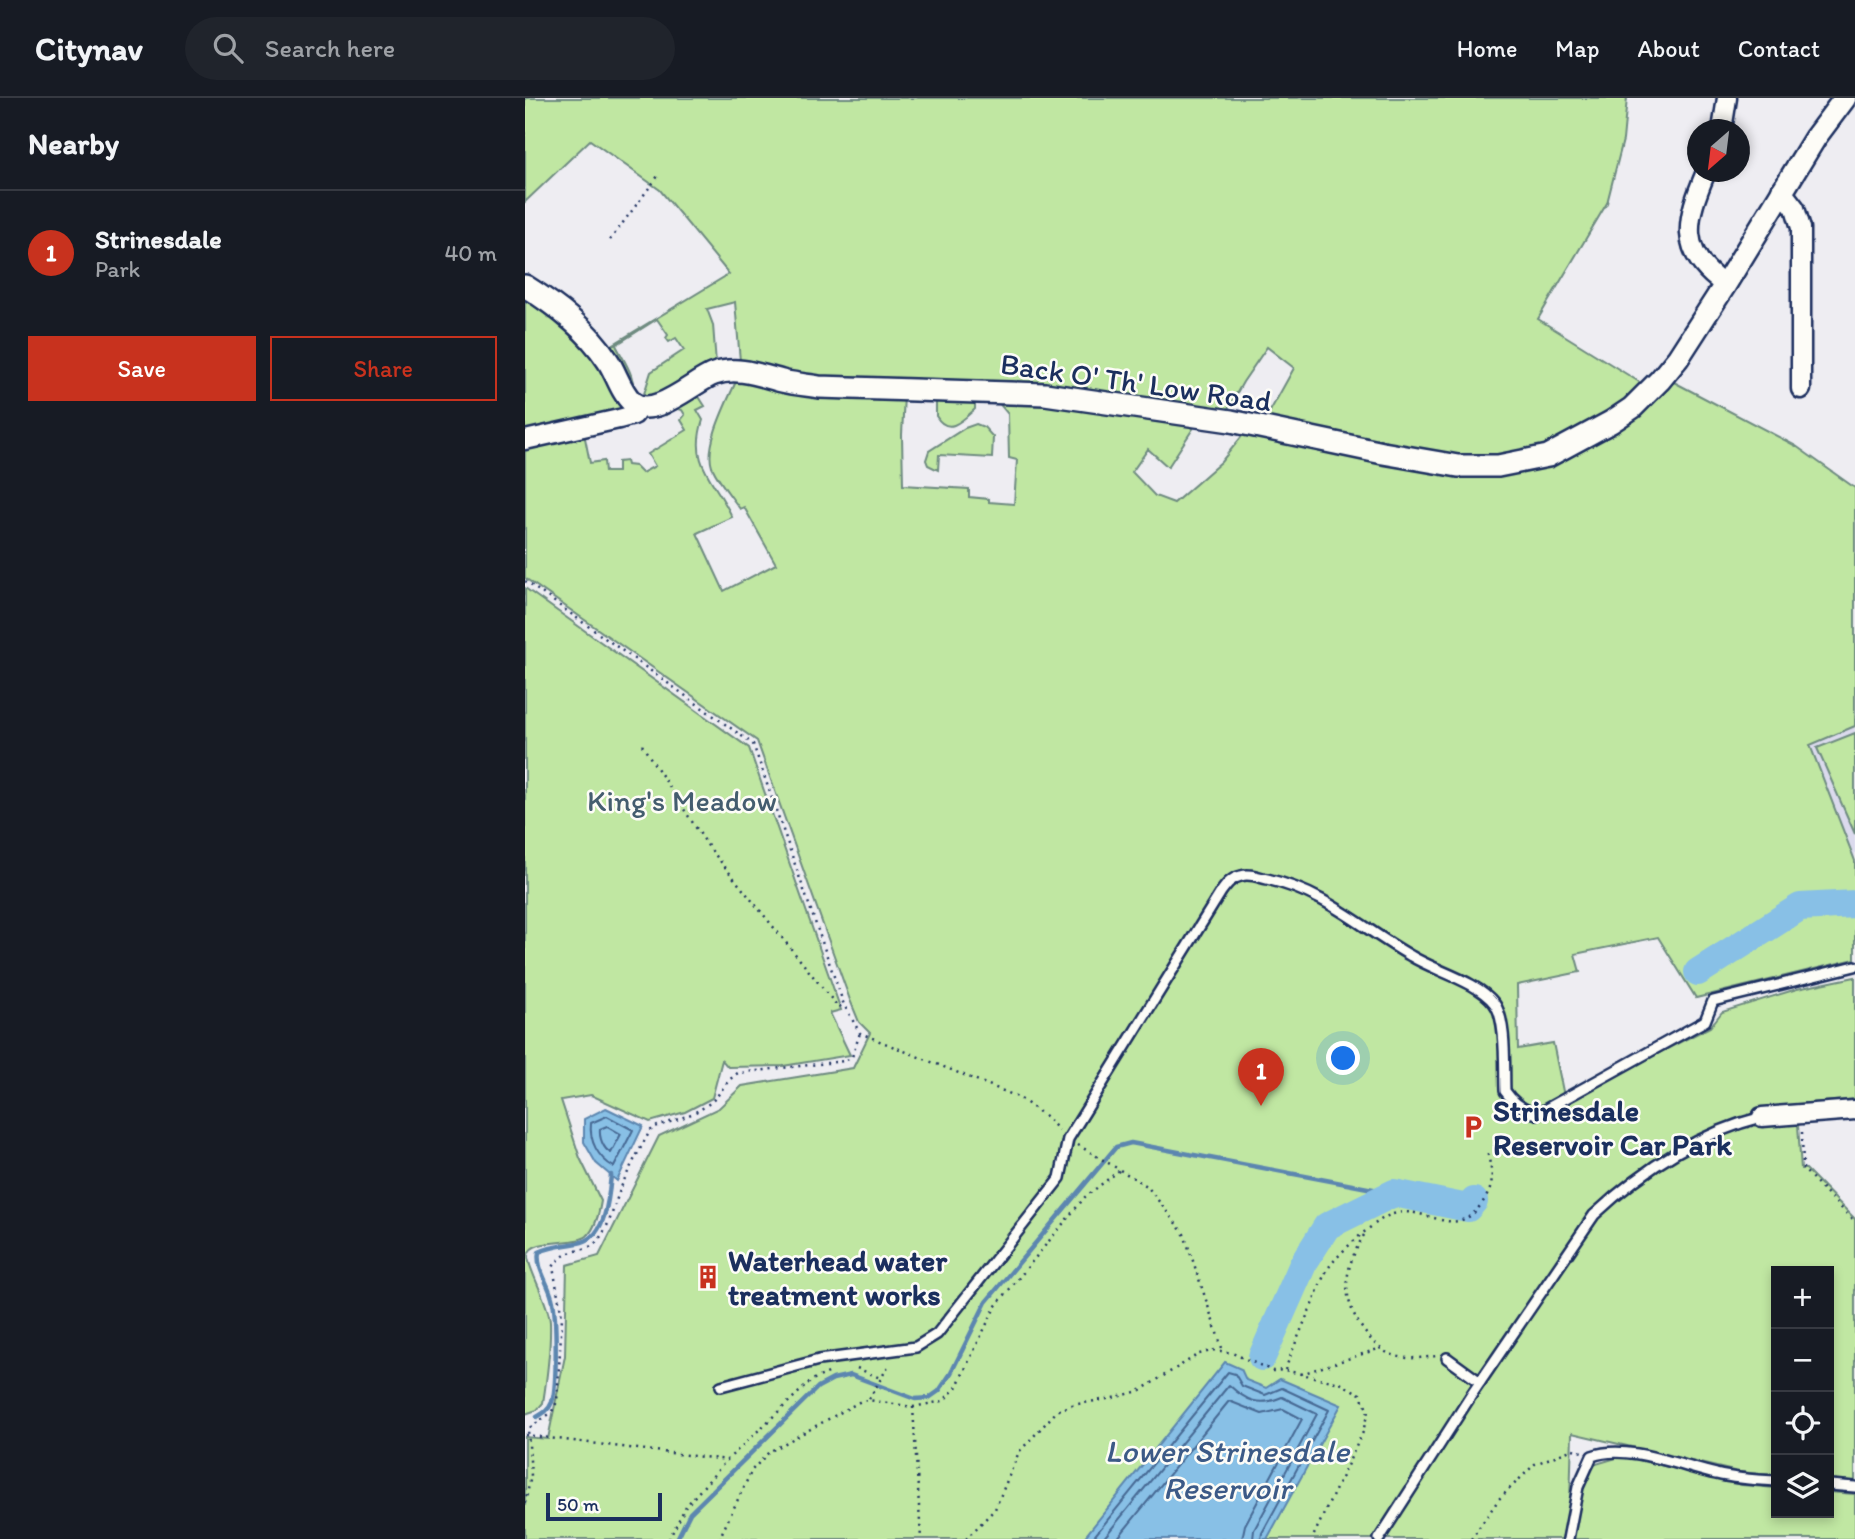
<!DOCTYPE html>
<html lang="en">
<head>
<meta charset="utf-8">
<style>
  body { margin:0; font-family:Itim,sans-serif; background:#20242c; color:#f1f3f6 }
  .controls { position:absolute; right:21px; bottom:21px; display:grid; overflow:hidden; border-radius:0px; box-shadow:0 4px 10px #0003 }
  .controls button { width:63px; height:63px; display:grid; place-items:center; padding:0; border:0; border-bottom:2px solid #363941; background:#171b24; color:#f1f3f6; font:35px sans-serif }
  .compass { position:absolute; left:1162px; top:21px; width:63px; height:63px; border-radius:50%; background:#171b24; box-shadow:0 4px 10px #0003; rotate:208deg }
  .scale { position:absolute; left:21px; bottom:18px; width:116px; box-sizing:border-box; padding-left:7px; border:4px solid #1b2f5e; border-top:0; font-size:19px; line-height:24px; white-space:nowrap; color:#1b2f5e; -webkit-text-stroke:5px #fdfcf7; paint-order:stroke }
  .you { position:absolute; left:819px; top:961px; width:24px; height:24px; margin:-18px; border:5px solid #fff; border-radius:50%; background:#1a73e8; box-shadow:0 0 0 10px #1a73e833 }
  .badge { display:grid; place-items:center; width:46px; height:46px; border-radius:50%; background:#c8321e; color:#fff; font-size:23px; font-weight:700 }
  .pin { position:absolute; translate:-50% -58px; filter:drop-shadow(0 2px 4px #0008) }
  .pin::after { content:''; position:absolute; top:37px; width:24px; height:21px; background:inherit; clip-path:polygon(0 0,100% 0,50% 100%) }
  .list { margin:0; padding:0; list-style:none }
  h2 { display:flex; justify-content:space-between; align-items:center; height:91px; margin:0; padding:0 28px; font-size:30px }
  h2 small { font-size:23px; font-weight:400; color:#9ea1a6 }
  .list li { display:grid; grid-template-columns:46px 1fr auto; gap:21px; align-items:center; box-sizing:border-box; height:126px; padding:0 28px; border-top:2px solid #363941 }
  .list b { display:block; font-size:26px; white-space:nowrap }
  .list p { margin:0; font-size:23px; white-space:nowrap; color:#9ea1a6 }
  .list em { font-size:23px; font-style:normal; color:#9ea1a6 }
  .actions { display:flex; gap:14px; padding:21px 28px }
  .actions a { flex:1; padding:16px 0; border:2px solid #c8321e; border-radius:0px; text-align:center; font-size:24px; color:#c8321e }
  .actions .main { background:#c8321e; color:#fff }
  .icon { flex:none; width:38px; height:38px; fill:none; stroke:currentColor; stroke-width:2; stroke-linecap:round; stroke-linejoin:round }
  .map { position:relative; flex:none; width:1330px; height:1441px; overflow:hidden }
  header { display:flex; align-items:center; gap:42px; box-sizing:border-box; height:98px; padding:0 35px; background:#171b24; border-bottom:2px solid #363941 }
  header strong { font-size:33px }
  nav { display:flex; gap:38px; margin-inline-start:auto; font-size:24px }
  .search { width:490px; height:63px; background:#20242c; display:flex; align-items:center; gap:18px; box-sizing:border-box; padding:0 24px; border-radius:38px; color:#9ea1a6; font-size:26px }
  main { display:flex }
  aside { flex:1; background:#171b24 }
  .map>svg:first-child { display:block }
  .built { fill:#dbdaed }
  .green { fill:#c0e7a2; stroke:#6e8b80; stroke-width:2 }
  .water { fill:#88c0e6; stroke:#5c86b0; stroke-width:2 }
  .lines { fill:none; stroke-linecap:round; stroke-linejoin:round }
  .shore { stroke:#476994; stroke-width:2 }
  .stream { stroke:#5c86b0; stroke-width:4.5 }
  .river { stroke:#88c0e6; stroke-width:28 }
  .service-casing { stroke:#1b2f5e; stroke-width:14 }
  .minor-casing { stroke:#1b2f5e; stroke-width:23 }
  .tertiary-casing { stroke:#1b2f5e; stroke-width:26 }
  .path { stroke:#1b2f5e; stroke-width:2.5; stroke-dasharray:2 5; stroke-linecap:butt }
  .service { stroke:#fdfcf7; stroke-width:9 }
  .minor { stroke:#fdfcf7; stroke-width:18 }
  .tertiary { stroke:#fdfcf7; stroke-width:21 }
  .labels { text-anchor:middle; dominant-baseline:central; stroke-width:5; stroke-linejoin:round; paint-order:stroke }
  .street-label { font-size:30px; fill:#1b2f5e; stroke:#fdfcf7 }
  .park-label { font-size:30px; fill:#445d6f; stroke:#fdfcf7 }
  .poi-label { font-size:30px; font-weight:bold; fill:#1b2f5e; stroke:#fdfcf7; text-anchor:start }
  .water-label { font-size:32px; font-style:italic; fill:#3c5a87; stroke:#fdfcf7 }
</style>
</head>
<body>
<header>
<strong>Citynav</strong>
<div class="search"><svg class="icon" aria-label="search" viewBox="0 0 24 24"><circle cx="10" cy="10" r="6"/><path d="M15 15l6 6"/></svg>Search here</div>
<nav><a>Home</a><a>Map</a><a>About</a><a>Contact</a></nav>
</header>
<main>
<aside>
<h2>Nearby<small></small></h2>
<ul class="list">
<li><span class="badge">1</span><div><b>Strinesdale</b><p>Park</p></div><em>40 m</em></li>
</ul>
<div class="actions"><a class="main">Save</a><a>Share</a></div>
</aside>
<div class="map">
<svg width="1330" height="1441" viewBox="0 0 1330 1441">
  <rect width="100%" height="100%" fill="#eeedf2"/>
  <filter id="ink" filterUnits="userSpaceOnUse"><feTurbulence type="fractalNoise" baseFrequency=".0143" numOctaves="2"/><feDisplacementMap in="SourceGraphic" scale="14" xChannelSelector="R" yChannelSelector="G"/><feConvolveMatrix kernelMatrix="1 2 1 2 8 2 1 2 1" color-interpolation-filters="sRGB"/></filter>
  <g filter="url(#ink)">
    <polygon class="built" points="1330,628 1330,763 1285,647"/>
    <g class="green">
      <path d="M 0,0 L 1102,0 L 1098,42 L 1082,105 L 1013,221 L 1124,290 L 1099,310 L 1014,353 L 961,359 L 914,358 L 739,324 L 769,270 L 742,249 L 718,284 L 700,316 L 288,283 L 215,263 L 210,204 L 182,211 L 188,227 L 191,266 L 138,298 L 118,299 L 126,274 L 159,252 L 151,240 L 144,244 L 141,240 L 143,237 L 132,221 L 91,247 C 97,260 113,281 107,296 L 84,249 L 204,176 L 135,92 L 65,42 L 0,104 Z"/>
      <polygon points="0,197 63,245 101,309 94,317 0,336"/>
      <path d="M 213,279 L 235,283 L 243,291 L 379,297 L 377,337 L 378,387 L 444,391 L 444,399 L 464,401 L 464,404 L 489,406 L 492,362 L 484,360 L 483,316 L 468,298 L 671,326 L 643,369 L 623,351 L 607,374 L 630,398 L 649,405 L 696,364 L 717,338 L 726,334 L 975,376 L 1145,282 L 1271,348 L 1330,390 L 1330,628 L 1285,647 L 1330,763 L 1330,861 L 1171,900 L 1133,839 L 1050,856 L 1055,874 L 992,887 L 993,951 L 1028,945 L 1040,1003 L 1185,929 L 1197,914 L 1272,891 L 1330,879 L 1330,1001 L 1276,1006 L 1273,1027 L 1276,1071 L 1281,1071 L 1330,1121 L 1330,1383 L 1304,1381 L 1304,1173 L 1251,1173 L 1251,1377 L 1213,1374 L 1047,1335 L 1045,1406 L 1037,1441 L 0,1441 L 0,1339 L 23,1341 L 40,1258 L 42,1167 L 74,1158 L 134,1038 L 194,1010 L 217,988 L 328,970 L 345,935 L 334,924 L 325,902 L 232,643 L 0,480 L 0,345 L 59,335 L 65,365 L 79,363 L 80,374 L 93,374 L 93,364 L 101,363 L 102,367 L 110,368 L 117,375 L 130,368 L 123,356 L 162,332 L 156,322 L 160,317 L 157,312 L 151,310 L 141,317 L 137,310 L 171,294 L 180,308 L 172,312 L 178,322 C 163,368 191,382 207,419 L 172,435 L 199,493 L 251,466 L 219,409 L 215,411 C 205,397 194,384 187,369 C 179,346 204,300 213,279 Z"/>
      <path d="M 411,302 L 450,302 L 450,311 C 437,323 423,338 411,318 Z"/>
      <polygon points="451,326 459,329 468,339 467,360 414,357 413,372 403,367 401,362 404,353 440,330"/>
      <path d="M 0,490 L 224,650 L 316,912 L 305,915 L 325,957 L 258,968 L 203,969 L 197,962 L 187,1000 L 160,1014 L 125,1024 L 66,997 L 36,1002 L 55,1060 L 76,1103 C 74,1115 71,1130 62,1138 C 50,1148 6,1139 3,1157 C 1,1167 24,1205 25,1224 C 26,1250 22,1279 18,1305 L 12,1312 L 0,1316 Z"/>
      <polygon points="1330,635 1330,736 1292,650"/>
      <polygon points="1098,1358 1217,1387 1251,1390 1251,1415 1304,1415 1304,1394 1330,1396 1330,1441 1046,1441 1059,1381 1071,1366"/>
    </g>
    <g class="water">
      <polygon points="81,1010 118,1028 92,1083 71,1065 59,1044 59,1021"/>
      <polygon points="700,1264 716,1271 721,1282 741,1290 755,1281 816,1307 742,1441 558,1441"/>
    </g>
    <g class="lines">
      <g class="shore">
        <path d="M 82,1018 L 108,1032 L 89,1069 C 73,1060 64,1043 66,1025 Z"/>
        <path d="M 82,1028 L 96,1036 L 86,1055 C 78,1051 74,1039 75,1031 Z"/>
        <polyline points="567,1441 703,1274 710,1276 717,1288 740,1297 757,1290 804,1312 737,1435 736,1441"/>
        <path d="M 578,1441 L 704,1287 C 721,1303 734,1309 757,1299 L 792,1316 L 729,1432 L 728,1441"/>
        <polyline points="592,1441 704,1303 737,1316 758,1311 777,1321 720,1427 717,1441"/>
      </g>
      <g class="stream">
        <path d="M 12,1319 C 19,1315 24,1312 27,1304 C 32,1289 32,1216 27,1200 C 23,1184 11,1170 14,1154 C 30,1147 41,1148 57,1144 C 81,1138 84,1098 86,1077"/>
        <polyline points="152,1441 165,1415 293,1289 308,1281 326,1277 390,1301 404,1300 414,1293 426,1275 461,1204 591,1049 606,1045 869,1095"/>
      </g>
      <g class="river">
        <polyline points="1173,874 1275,809 1330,806"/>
        <polyline points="737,1259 778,1166 802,1128 869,1095 943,1110 949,1103"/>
      </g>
      <g class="service-casing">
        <g id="service">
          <polyline points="922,1260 955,1284"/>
          <path d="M 196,1288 L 294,1262 L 391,1249 L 412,1236 L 535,1080 L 543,1041 L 696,794 C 701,787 706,780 716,778 C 724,775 733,779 742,781 C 802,795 835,829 886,858 C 910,873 952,883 969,905 C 982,921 979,972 980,993 C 988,1005 998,1012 1012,1016 L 1180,923 L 1188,903 L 1330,868"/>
          <polyline points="1304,1387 1330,1389"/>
          <path d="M 854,1441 L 947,1296 L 1069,1117 C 1116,1073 1173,1035 1237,1019"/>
          <path d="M 1043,1441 L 1053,1389 L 1067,1358 C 1101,1345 1155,1368 1191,1376 C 1211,1381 1231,1382 1251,1383"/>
        </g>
      </g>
      <g class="minor-casing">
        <g id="minor">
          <polyline points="1197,32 1202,0"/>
          <path d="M 1181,74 C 1161,121 1152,154 1200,187"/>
          <polyline points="1256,92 1270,110 1276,130 1276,291"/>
          <polyline points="0,342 94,321 109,317 115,308"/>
          <polyline points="1237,1019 1330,1012"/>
        </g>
      </g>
      <g class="tertiary-casing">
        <path id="tertiary" d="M 0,188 C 32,208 62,231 83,263 C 91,275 96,294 107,304 C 128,323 169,283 189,276 C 213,268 234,277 257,283 C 269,286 282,287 294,289 L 520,296 L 706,323 L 858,355 L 933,368 L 973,368 L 1023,358 L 1086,324 L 1107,310 L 1135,282 L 1153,260 L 1200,187 L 1290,40 L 1320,0"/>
      </g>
      <g class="path">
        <polyline points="85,142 133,78"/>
        <polyline points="0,483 228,646 319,907 335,935 493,999 519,1017 534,1032"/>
        <polyline points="117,647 183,748 313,909 319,907"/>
        <polyline points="1277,1034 1278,1071 1330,1124"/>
        <polyline points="553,1047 622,1088 659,1136 698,1253"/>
        <path d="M 839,1137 C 818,1172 815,1199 839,1233 C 846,1242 856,1254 868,1257 C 881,1262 897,1260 911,1258"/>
        <polyline points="332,1270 355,1280"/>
        <path d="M 760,1272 C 769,1248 779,1225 789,1202 C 794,1190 799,1174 808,1164 C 821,1149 840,1132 857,1121 C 896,1097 925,1147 955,1108 C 971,1087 968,1078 962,1053"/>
        <polyline points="776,1276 856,1250"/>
        <polyline points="344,1301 365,1265"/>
        <polyline points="388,1309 396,1441"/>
        <polyline points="0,1337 202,1362"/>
        <path d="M 0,1405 L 6,1378 L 3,1331 L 26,1315 L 32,1304 L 37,1219 L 28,1169 C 43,1146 60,1158 73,1142 C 86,1127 89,1105 97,1087 C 105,1069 115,1051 125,1033 L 130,1029 C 148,1023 172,1016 186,1004 C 197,995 200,983 213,975 L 320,963 L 327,959 L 335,935"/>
        <polyline points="144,1441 161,1408 202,1362 287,1282 306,1274"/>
        <polyline points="194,1441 227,1372 244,1354 336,1303 344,1302 388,1309 418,1303 431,1290 470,1209 560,1099 595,1072"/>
        <polyline points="441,1441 470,1411 494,1354 532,1313 547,1307 588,1300 614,1293 674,1256 690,1252 707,1255 748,1273 759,1272 815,1285 835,1296 843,1313 838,1334 787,1441"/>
        <polyline points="946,1441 974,1401 1010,1366 1048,1351 1057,1354"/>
      </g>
      <use href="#service" class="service"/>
      <use href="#minor" class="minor"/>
      <use href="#tertiary" class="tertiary"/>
    </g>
  </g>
  <defs>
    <g id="parking-bare" transform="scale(1.89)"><path d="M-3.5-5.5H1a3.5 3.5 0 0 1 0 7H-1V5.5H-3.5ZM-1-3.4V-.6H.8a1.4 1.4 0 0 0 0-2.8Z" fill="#c8321e" stroke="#fdfcf7" stroke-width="2.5" paint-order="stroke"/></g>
    <g id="building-bare" transform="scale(1.89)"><path d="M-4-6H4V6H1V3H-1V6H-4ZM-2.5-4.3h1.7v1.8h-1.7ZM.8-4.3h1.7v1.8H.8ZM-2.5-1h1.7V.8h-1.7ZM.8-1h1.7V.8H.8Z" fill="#c8321e" stroke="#fdfcf7" stroke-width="2.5" paint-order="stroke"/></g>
  </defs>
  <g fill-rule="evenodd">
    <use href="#parking-bare" x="948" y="1029"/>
    <use href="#building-bare" x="183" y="1179"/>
  </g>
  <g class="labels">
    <g class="street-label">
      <text transform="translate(611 284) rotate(8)">Back O' Th' Low Road</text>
    </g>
    <g class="park-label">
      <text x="157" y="702">King's Meadow</text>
    </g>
    <g class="poi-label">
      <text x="968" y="1012">Strinesdale<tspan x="968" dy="34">Reservoir Car Park</tspan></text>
      <text x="203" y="1162">Waterhead water<tspan x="203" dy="34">treatment works</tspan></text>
    </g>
    <g class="water-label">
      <text x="702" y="1353">Lower Strinesdale<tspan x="702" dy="37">Reservoir</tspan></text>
    </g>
  </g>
</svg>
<div class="controls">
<button>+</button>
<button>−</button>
<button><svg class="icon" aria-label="locate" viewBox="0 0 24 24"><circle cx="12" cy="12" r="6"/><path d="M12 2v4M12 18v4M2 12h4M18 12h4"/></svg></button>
<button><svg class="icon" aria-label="layers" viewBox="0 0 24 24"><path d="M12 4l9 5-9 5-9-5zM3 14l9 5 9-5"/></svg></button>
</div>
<svg class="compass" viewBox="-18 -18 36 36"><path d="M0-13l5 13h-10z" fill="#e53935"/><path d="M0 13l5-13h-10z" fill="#9ea1a6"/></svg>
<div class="scale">50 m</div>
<div class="you"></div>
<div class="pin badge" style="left:736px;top:1008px">1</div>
</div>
</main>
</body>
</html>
